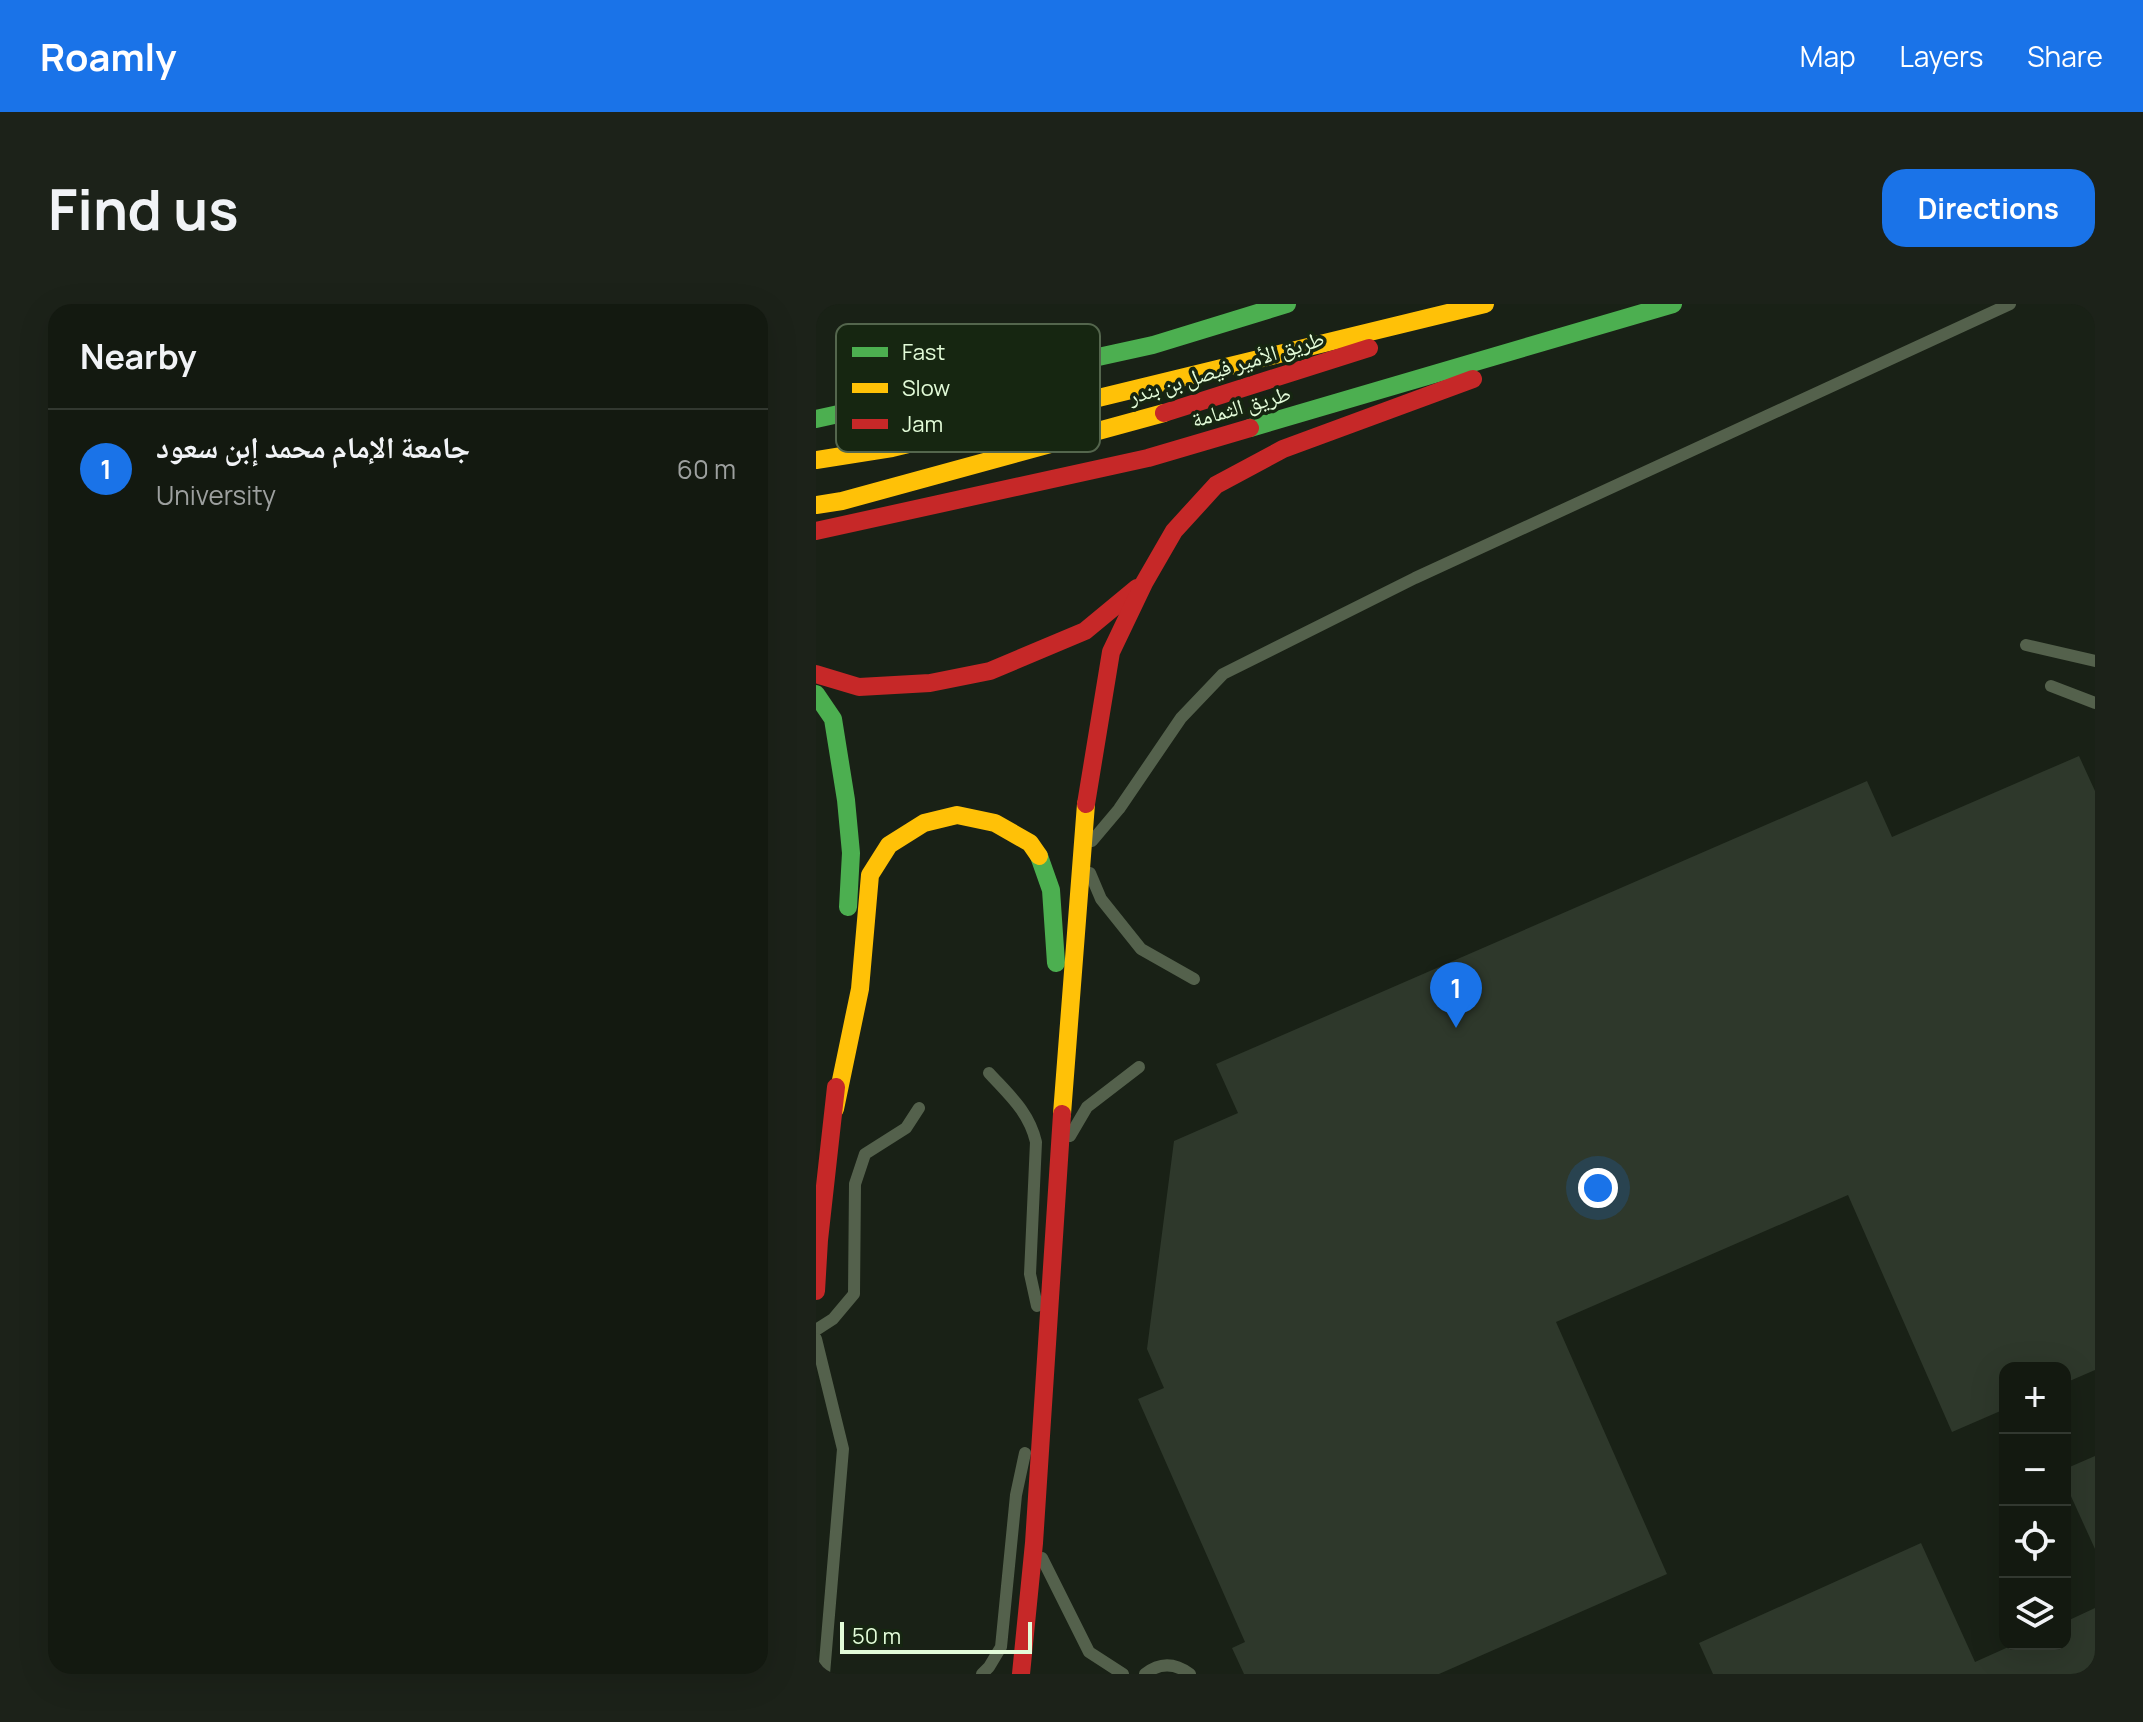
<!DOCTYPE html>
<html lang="en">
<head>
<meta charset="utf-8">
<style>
  body { margin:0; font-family:Manrope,"Noto Naskh Arabic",sans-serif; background:#1c2219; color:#f1f3f6 }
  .controls { position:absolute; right:24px; bottom:24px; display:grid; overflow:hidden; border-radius:16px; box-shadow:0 8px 32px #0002 }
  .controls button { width:72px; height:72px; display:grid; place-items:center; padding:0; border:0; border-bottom:2px solid #323830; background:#131910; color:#f1f3f6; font:40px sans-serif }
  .scale { position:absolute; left:24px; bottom:20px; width:192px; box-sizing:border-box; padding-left:8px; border:4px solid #e3fcd9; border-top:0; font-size:22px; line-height:28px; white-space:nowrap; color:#e3fcd9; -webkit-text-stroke:6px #162611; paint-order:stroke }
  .you { position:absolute; left:782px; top:884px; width:28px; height:28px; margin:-20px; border:6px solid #fff; border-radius:50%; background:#1a73e8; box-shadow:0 0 0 12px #1a73e833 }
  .badge { display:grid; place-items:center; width:52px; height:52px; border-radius:50%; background:#1a73e8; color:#fff; font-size:26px; font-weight:700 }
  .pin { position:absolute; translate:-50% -66px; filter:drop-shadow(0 2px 4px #0008) }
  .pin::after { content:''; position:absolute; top:42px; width:28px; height:24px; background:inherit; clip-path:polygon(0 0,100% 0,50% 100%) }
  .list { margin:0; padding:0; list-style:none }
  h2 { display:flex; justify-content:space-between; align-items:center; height:104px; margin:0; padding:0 32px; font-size:34px }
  h2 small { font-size:26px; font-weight:400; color:#9da09f }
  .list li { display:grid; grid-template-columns:52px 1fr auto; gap:24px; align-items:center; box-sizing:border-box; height:120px; padding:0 32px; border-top:2px solid #323830 }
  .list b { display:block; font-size:30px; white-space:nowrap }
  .list p { margin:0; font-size:26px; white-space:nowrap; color:#9da09f }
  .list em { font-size:26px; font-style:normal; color:#9da09f }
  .icon { flex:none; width:44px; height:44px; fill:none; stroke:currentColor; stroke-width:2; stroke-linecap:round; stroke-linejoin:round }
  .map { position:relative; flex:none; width:1279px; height:1370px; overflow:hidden; border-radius:24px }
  header { display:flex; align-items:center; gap:48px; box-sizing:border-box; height:112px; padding:0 40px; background:#1a73e8; color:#fff }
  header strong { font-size:38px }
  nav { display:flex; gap:44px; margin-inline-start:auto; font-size:28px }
  .intro { display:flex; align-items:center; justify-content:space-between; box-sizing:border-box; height:192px; padding:0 48px }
  h1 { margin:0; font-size:56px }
  .button { padding:20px 36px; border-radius:24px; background:#1a73e8; color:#fff; font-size:28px; font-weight:700 }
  main { display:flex; gap:48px; padding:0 48px }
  aside { flex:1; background:#131910; border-radius:24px; box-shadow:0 8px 32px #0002 }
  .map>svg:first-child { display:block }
  .building { fill:#2e382b }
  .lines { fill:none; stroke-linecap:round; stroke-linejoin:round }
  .lane { stroke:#54614c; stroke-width:12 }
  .fast { stroke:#4caf50; stroke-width:18 }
  .slow { stroke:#ffc107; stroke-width:18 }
  .jam { stroke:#c62828; stroke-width:18 }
  .labels { text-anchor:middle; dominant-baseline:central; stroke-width:7; stroke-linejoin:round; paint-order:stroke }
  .street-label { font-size:22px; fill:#e3fcd9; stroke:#162611 }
  .key { fill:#162611; stroke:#54664d; stroke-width:2 }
  .key-label { font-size:22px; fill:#e3fcd9 }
</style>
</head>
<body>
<header>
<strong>Roamly</strong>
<nav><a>Map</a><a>Layers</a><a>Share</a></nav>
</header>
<div class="intro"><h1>Find us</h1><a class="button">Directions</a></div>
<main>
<aside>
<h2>Nearby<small></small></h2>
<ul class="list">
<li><span class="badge">1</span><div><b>جامعة الإمام محمد إبن سعود</b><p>University</p></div><em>60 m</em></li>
</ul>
</aside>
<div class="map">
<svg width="1279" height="1370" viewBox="0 0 1279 1370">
  <rect width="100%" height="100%" fill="#192116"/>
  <g class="building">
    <polygon points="1263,452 1279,487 1279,1066 1249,1079 1249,1064 1189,1064 1189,1105 1136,1128 1032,891 740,1018 851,1270 623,1370 428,1370 416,1344 429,1338 322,1095 348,1084 331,1045 358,837 422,809 400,760 1051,477 1076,533"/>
    <polygon points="1279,1152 1279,1245 1249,1179 1249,1165"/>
    <polygon points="1105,1239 1159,1358 1199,1340 1249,1340 1249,1318 1279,1304 1279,1370 897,1370 883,1339"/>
  </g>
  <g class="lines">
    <g class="lane">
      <polyline points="1210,341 1279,357"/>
      <polyline points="1235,382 1279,399"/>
      <polyline points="276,537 303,505 365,414 407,370 599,274 1194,0"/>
      <polyline points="274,569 285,595 325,645 378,675"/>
      <path d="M 173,769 C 194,792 213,808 220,838 L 214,970 L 221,1002"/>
      <polyline points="254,832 271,803 323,763"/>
      <polyline points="0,1026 17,1015 38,990 39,880 49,850 90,824 103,804"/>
      <polyline points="0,1035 27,1145 8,1370"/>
      <polyline points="226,1254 273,1348 307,1370"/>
      <polyline points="166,1370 173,1363 185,1343 200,1191 209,1149"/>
      <path d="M 329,1370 C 344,1358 359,1359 374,1370"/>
    </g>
    <g class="fast">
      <polyline points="0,115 337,41 471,0"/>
      <polyline points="434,124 857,0"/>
      <polyline points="0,390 17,415 30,496 35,549 32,603"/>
      <polyline points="223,552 235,586 240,659"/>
    </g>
    <g class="slow">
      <polyline points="0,156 76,144 669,0"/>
      <polyline points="0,201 26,197 348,109"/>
      <polyline points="19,805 44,685 54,571 73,541 108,519 141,511 179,519 214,539 223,552"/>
      <polyline points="246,810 270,500"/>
    </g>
    <g class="jam">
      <polyline points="348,109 553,44"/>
      <polyline points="0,227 332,154 434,124"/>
      <polyline points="0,370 43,383 114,379 174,367 269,327 321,284"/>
      <polyline points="270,500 295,348 328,279 358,227 400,181 467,145 657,75"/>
      <polyline points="0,987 3,936 20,783"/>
      <polyline points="205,1370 218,1239 246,810"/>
    </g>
  </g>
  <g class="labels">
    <g class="street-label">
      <text transform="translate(410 63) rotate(-17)">طريق الأمير فيصل بن بندر</text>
      <text transform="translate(425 102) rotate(-16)">طريق الثمامة</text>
    </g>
  </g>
  <rect x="20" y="20" width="264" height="128" rx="12" class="key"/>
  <rect x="36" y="43" width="36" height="10" fill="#4caf50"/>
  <rect x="36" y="79" width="36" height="10" fill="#ffc107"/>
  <rect x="36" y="115" width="36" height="10" fill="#c62828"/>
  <g class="key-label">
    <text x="86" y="56">Fast</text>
    <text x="86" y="92">Slow</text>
    <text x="86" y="128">Jam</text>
  </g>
</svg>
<div class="controls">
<button>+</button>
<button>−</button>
<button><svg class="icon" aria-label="locate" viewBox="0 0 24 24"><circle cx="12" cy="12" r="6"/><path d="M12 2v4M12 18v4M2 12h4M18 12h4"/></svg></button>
<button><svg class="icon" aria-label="layers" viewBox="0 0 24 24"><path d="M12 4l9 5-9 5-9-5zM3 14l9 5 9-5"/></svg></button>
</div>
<div class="scale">50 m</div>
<div class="you"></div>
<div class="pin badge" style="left:640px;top:724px">1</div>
</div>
</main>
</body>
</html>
